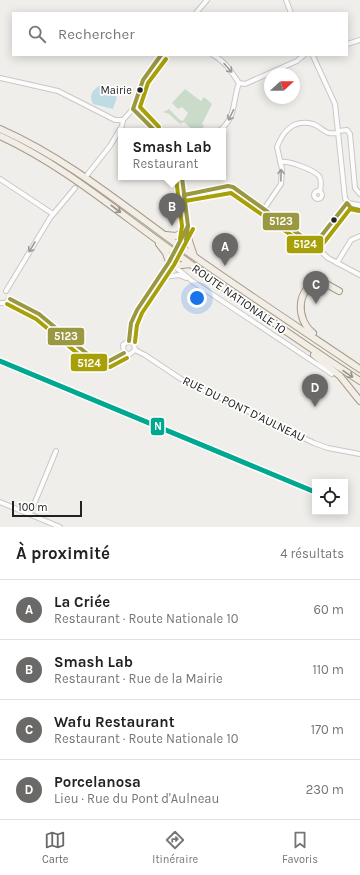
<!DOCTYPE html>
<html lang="fr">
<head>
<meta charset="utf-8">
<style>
  body { margin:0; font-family:Karla,sans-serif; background:#f6f6f6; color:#222 }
  .controls { position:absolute; right:12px; bottom:12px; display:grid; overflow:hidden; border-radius:0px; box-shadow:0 2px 10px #0003 }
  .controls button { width:36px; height:36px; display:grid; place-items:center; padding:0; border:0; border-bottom:1px solid #e0e0e0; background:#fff; color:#222; font:20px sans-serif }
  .compass { position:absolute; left:264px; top:68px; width:36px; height:36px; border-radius:50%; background:#fff; box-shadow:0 2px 10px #0003; rotate:69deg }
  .scale { position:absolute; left:12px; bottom:10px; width:70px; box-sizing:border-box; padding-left:4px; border:2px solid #222; border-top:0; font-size:11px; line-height:14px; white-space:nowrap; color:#222; -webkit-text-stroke:3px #fff; paint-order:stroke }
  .you { position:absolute; left:197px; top:298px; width:14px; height:14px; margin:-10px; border:3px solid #fff; border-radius:50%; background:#1a73e8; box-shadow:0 0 0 6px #1a73e833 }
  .badge { display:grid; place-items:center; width:26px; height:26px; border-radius:50%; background:#6a6968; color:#fff; font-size:13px; font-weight:700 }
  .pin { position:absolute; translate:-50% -33px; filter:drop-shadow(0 1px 2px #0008) }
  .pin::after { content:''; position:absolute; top:21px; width:14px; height:12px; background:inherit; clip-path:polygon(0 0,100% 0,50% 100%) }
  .popup { position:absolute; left:118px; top:128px; width:108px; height:52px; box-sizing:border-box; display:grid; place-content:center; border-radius:0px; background:#fff; filter:drop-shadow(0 1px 3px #0005); font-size:13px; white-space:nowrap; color:#767676 }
  .popup b { font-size:15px; color:#222 }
  .popup::after { content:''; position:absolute; left:50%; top:100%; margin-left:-8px; border:8px solid transparent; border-top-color:#fff }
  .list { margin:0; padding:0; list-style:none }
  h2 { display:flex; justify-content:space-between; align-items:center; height:52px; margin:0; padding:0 16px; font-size:17px }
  h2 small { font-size:13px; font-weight:400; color:#767676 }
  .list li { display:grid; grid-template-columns:26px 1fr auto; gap:12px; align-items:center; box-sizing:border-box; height:60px; padding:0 16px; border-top:1px solid #e0e0e0 }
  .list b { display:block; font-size:15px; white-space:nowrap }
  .list p { margin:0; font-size:13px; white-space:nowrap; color:#767676 }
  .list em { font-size:13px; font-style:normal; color:#767676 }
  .icon { flex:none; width:22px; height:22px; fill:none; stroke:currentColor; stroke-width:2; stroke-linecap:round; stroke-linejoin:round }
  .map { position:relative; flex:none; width:360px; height:527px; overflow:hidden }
  .search { position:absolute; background:#fff; box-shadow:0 2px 10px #0003; left:12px; right:12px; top:12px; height:44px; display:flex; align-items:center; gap:10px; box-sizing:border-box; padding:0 14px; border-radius:0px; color:#767676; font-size:15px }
  .sheet { height:292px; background:#fff }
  nav { display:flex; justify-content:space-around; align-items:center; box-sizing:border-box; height:56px; border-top:1px solid #e0e0e0; background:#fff; font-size:11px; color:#767676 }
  nav a { display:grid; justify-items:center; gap:2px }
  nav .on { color:#6a6968 }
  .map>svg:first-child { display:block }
  .cemetery { fill:#cadbca }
  .water { fill:#bfdbe3 }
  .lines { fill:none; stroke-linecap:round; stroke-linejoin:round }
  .minor-casing { stroke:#c9c8c7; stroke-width:6 }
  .primary-casing { stroke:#a79c86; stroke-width:8 }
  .minor { stroke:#fdfcfc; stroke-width:4 }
  .primary { stroke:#f3ede7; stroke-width:6 }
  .bus-1-casing { stroke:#fff; stroke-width:7 }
  .bus-2-casing { stroke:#fff; stroke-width:7 }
  .bus-1 { stroke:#9b9842; stroke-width:4 }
  .bus-2 { stroke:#a8a008; stroke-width:4 }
  .rail-1-casing { stroke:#fff; stroke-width:8 }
  .rail-1 { stroke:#00a88f; stroke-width:5 }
  .oneway { stroke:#9a9a9a }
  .oneway2 { stroke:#95928e }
  .bus-dot { fill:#222; stroke:#fff; stroke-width:1.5 }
  .labels { text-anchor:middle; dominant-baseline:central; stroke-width:3.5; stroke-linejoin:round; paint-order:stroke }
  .bus-label { font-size:11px; fill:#222; stroke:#fff; text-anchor:end }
  .street-label { font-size:12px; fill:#222; stroke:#fff }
  .line-badge { stroke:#fff; stroke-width:1.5 }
  .badge-label { font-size:11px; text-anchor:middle; font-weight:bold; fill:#fff }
</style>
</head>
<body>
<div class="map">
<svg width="360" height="527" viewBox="0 0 360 527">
  <rect width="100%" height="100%" fill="#f0eeeb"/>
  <polygon class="cemetery" points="185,89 201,101 204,97 212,104 202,124 204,126 200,131 194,131 184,122 180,124 169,114 163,112 169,109 180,120 183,121 188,113 182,107 178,109 172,103"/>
  <path class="water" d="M 99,86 L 112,90 L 111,94 L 117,97 L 113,109 L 93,104 C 89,96 92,90 99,86 Z"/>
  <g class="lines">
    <g class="minor-casing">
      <g id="minor">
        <polyline points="286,0 291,13"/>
        <polyline points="196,13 207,0"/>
        <polyline points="347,44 360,40"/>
        <path d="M 213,55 C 225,61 232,73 239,83"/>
        <polyline points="313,56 335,104 345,198 351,208 360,210"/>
        <polyline points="0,78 58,91 115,120 123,120"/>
        <polyline points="239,83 245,84 297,61 304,55"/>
        <polyline points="133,109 155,131"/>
        <path d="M 219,131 C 237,117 232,102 239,83"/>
        <polyline points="338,131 347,130 350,134 355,188 360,194"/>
        <path d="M 280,162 C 288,160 314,170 319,176 C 322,180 321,186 320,191"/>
        <polyline points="87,175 110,146 122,126 123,120 133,109 143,80 161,55"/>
        <polyline points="182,177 188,228"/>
        <polyline points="0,179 53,214"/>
        <circle cx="318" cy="195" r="4"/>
        <polyline points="184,195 228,186 233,187 314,245 328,258 360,275"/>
        <polyline points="347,203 360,205"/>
        <path d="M 264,209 L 281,184 L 282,169 L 277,147 C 283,131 294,119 313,124 C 324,128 323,135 338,133"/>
        <polyline points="314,245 347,203"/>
        <polyline points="337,263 351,240 360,236"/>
        <polyline points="173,265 192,281 332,374"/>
        <polyline points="164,277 179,275 186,278"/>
        <polyline points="155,285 158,284 174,266 187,237"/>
        <polyline points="6,291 50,218 75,188"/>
        <polyline points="10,299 39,314 91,357 109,361 124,353"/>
        <polyline points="0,303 5,303 10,299"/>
        <polyline points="129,341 131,323 137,310 169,262 188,226"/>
        <polyline points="129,341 134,344 135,350"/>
        <polyline points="135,350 145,355 181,379 314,443 328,448 360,454"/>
        <polyline points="124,353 123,345 129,341"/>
        <polyline points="124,353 130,354 135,350"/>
        <polyline points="0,502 60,527"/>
        <polyline points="30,514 56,451"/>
      </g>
    </g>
    <g class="primary-casing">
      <g id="primary">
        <path d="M 0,129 C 66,158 124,206 182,248 C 241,290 301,329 360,369"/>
        <path d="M 0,136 C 63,165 115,210 171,250 C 233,295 296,339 360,381"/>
        <polyline points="166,235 176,236 184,232"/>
        <polyline points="187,235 194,256"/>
        <polyline points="159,244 166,253 169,262"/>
        <polyline points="174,266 190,264"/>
        <path d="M 313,333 C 295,319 296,286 321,281 L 339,291"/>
        <polyline points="314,355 340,376 360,401"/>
      </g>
    </g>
    <use href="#minor" class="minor"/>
    <use href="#primary" class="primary"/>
    <g class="bus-1-casing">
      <g id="bus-1">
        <polyline points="155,131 133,109 143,80 161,55"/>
        <polyline points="182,177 188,226 186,240"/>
        <polyline points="184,195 228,186 233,187 314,245 347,203 351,208 360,210"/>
        <polyline points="10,299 39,314 91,357 109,361 124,353"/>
        <polyline points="129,341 131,323 137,310 169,262 188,226"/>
      </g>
    </g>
    <g class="bus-2-casing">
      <g id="bus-2">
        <polyline points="159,127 140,107 148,83 166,59"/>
        <polyline points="176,178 182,226 180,239"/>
        <polyline points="185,201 231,193 314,251 319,249 350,209 359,211"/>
        <polyline points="7,304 36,319 89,363 110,367 127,358"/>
        <polyline points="135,342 137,325 142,313 174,265 193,229"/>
      </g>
    </g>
    <use href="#bus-1" class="bus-1"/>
    <use href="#bus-2" class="bus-2"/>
    <g class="rail-1-casing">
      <polyline id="rail-1" points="0,361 315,492"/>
    </g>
    <use href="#rail-1" class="rail-1"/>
  </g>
  <defs><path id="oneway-shaft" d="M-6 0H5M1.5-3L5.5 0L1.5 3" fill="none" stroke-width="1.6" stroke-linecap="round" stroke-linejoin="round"/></defs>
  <g class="oneway">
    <use href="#oneway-shaft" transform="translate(228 68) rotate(48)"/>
    <use href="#oneway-shaft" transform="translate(231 115) rotate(116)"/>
    <use href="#oneway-shaft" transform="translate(281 175) rotate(-89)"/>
    <use href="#oneway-shaft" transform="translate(32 247) rotate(121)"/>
  </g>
  <g class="oneway2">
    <use href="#oneway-shaft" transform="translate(116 209) rotate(37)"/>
    <use href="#oneway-shaft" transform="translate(348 374) rotate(34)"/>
  </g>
  <g class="bus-dot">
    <circle cx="140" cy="90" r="3.5"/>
    <circle cx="334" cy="220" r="3.5"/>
  </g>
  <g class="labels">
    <g class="bus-label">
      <text x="132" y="90">Mairie</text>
    </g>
    <g class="street-label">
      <text transform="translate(239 299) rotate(35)">ROUTE NATIONALE 10</text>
      <text transform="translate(244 409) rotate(26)">RUE DU PONT D'AULNEAU</text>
    </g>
  </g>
  <g class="line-badge">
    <rect x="262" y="212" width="38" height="19" rx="4" fill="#9b9842"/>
    <rect x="286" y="235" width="38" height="19" rx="4" fill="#a8a008"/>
    <rect x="47" y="327" width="38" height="19" rx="4" fill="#9b9842"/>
    <rect x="70" y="353" width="38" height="19" rx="4" fill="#a8a008"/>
    <rect x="150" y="417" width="15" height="19" rx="4" fill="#00a88f"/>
  </g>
  <g class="badge-label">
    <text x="281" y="225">5123</text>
    <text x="305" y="248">5124</text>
    <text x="66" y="340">5123</text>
    <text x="89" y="367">5124</text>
    <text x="158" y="430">N</text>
  </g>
</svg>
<div class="controls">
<button><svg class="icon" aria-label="locate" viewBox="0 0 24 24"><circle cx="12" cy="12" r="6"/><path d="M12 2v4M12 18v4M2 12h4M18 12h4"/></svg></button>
</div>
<svg class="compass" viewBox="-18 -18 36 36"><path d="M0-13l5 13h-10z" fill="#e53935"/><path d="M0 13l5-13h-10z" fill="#767676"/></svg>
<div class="scale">100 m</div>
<div class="you"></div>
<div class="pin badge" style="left:225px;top:266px">A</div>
<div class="pin badge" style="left:172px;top:226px">B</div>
<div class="popup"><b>Smash Lab</b>Restaurant</div>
<div class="pin badge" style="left:316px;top:304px">C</div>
<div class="pin badge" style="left:315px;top:407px">D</div>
<div class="search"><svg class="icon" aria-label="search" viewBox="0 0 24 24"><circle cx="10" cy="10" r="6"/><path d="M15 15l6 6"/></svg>Rechercher</div>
</div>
<section class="sheet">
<h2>À proximité<small>4 résultats</small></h2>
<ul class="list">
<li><span class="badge">A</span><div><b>La Criée</b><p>Restaurant · Route Nationale 10</p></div><em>60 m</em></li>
<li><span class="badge">B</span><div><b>Smash Lab</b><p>Restaurant · Rue de la Mairie</p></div><em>110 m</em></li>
<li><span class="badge">C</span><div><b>Wafu Restaurant</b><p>Restaurant · Route Nationale 10</p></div><em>170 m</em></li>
<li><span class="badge">D</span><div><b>Porcelanosa</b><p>Lieu · Rue du Pont d'Aulneau</p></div><em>230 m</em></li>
</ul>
</section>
<nav>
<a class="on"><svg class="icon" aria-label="map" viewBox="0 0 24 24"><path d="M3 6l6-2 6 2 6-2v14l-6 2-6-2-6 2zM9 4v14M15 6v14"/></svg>Carte</a>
<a><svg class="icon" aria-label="directions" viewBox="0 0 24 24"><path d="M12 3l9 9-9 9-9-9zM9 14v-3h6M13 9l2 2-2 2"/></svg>Itinéraire</a>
<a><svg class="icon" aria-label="saved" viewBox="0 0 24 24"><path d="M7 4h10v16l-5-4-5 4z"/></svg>Favoris</a>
</nav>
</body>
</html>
